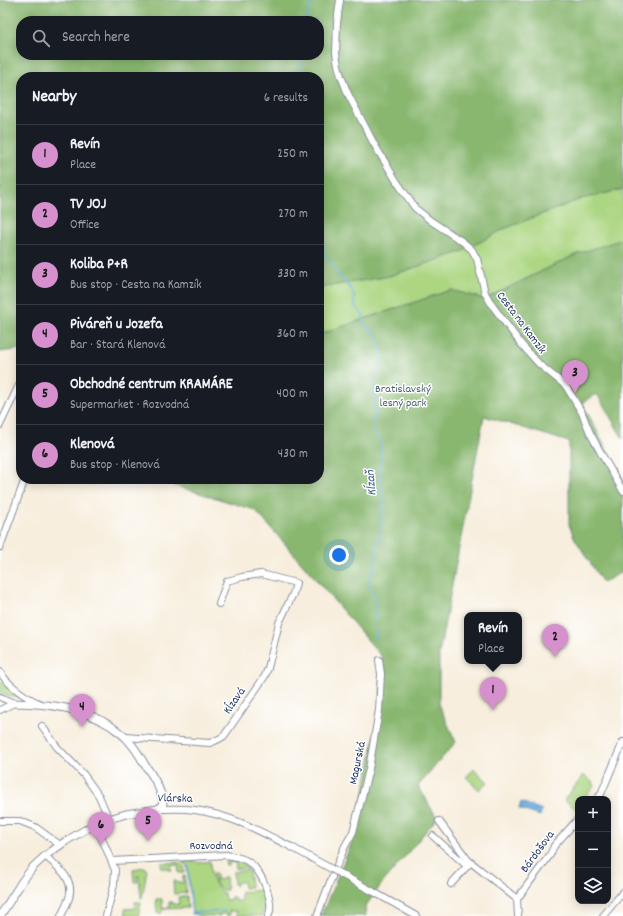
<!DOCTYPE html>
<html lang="en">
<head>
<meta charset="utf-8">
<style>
  body { margin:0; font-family:Dekko,sans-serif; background:#242831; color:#f1f3f6 }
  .controls { position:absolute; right:12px; bottom:12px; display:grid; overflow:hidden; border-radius:8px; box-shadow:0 2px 10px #0003 }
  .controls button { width:36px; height:36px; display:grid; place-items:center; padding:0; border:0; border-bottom:1px solid #363941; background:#171b24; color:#f1f3f6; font:20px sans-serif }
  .you { position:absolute; left:339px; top:555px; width:14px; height:14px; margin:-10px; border:3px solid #fff; border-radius:50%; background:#1a73e8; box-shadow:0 0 0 6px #1a73e833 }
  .badge { display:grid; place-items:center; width:26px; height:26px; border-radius:50%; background:#d690ce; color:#111; font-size:13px; font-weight:700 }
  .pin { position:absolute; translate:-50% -33px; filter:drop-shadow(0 1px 2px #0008) }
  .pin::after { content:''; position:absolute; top:21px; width:14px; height:12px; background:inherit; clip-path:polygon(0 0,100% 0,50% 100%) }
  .popup { position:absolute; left:464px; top:612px; width:58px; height:52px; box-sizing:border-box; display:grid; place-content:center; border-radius:8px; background:#171b24; filter:drop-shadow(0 1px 3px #0005); font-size:13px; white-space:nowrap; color:#9ea1a6 }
  .popup b { font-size:15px; color:#f1f3f6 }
  .popup::after { content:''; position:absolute; left:50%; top:100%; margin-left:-8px; border:8px solid transparent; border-top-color:#171b24 }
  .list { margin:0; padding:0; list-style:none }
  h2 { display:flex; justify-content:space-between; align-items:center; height:52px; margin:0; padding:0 16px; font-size:17px }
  h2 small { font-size:13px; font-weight:400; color:#9ea1a6 }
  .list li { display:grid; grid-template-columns:26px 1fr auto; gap:12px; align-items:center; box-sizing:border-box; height:60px; padding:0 16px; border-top:1px solid #363941 }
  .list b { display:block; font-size:15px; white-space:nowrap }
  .list p { margin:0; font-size:13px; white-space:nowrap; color:#9ea1a6 }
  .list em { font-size:13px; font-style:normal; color:#9ea1a6 }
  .icon { flex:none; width:22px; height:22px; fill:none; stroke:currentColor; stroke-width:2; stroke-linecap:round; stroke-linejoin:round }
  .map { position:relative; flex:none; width:623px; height:916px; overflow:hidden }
  .search { position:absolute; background:#171b24; box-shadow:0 2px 10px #0003; left:16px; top:16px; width:308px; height:44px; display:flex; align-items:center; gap:10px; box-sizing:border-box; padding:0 14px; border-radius:16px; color:#9ea1a6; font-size:15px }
  .panel { position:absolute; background:#171b24; box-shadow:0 2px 10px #0003; left:16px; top:72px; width:308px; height:412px; border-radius:16px }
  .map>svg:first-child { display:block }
  .green { fill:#acd682; stroke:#648270 }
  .forest { fill:#89b770; stroke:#527367; fill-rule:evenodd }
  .water { fill:#6bacdf; stroke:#436e9e }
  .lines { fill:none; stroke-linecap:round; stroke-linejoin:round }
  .stream { stroke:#6bacdf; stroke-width:1.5 }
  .minor-casing { stroke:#898e9e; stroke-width:8 }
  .tertiary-casing { stroke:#898e9e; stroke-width:9 }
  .minor { stroke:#fff; stroke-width:6 }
  .tertiary { stroke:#fff; stroke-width:7 }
  .minor-bridge-casing { stroke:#898e9e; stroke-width:8; stroke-linecap:butt }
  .minor-bridge { stroke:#fff; stroke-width:6 }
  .labels { text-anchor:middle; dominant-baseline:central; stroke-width:3; stroke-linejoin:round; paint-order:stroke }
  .street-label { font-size:12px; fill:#1b2f5e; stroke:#fff }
  .park-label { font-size:12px; fill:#466169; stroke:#fff }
  .water-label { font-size:13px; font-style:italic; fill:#375b8b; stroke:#fff }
</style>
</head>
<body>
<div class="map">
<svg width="623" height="916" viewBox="0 0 623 916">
  <rect width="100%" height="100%" fill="#fff"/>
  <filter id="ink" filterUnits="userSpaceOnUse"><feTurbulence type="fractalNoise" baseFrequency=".025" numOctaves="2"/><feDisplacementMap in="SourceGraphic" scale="8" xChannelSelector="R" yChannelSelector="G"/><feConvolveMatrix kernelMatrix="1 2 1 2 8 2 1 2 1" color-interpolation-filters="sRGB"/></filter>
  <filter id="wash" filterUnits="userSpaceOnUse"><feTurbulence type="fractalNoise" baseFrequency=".012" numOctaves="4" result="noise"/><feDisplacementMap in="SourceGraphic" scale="16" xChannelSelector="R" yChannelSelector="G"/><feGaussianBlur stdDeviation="0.9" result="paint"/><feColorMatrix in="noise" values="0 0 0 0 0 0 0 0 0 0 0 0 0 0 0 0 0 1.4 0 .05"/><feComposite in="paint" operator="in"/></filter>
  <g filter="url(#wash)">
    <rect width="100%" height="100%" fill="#f7eedd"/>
    <g class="green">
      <polygon points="623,189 623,239 577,254 485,299 451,290 358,321 319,335 319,288 389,276 461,252 506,228 581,199"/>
      <polygon points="0,682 2,682 21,696 21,697 12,697 0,693"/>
      <polygon points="474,769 488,782 479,790 466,777"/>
      <polygon points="584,775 595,785 584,799 578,799 578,806 576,809 564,800"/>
      <polygon points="234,860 241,862 249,868 236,869 235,862 229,863 229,865 226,865 225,861"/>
      <path d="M 196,861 L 198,863 L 210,861 C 211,877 212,880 222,893 L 224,893 L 225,900 L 231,899 L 231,897 L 234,897 L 235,901 L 241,901 L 241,892 L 262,890 L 265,904 L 262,916 L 237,916 L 236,911 L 229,911 L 230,916 L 227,916 L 226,914 L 220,914 L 220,916 L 198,916 L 195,914 L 192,914 L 187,866 L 182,862 Z"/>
      <polygon points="179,862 184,867 185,873 179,873 178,865 171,865 172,870 169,870 168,868 162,868 161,863"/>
      <polygon points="144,867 147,870 142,898 141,898 139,876 137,876 138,882 134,882 133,869"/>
      <polygon points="249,870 251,887 244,888 243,882 237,882 237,885 234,885 233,872"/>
      <polygon points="213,873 216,873 217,880 223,879 223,877 226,877 227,890 222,890 215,882"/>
      <polygon points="183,876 185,876 186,893 174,894 173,881 176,881 177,883 183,883"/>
      <polygon points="187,896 188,908 164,909 160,914 157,913 156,899 162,899 162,908 169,907 169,902 172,902 172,904 179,904 178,897"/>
      <polygon points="135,902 141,902 138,916 126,916 125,909 136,908"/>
    </g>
    <g class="forest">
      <path d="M 0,0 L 623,0 L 623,189 L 581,199 L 506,228 L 461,252 L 389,276 L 319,288 L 319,77 L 21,77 L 21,349 L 0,352 ZM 21,21 L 319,21 L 319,55 L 21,55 Z"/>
      <polygon points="623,239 623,439 597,394 582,403 623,479 623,571 603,583 575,539 569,525 569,442 484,416 439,654 439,705 456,742 418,786 437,818 381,885 365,907 366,916 321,916 357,830 380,709 382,657 307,569 255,510 173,485 174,479 319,479 319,335 358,321 451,290 485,299 577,254"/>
    </g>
    <polygon class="water" points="521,802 542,810 540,816 519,809"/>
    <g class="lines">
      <g class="stream">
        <polyline points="306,21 312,0"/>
        <polyline points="299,55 302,77"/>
        <polyline points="319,206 321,209 320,218 325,257 333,263 335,271 342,278 353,292 355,306 363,315 364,325 373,331 380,343 381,367 373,381 375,390 373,394 378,400 373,406 376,416 373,421 374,430 379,438 382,453 379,462 383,496 380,529 374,570 368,582 377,602 373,608 375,615 376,641"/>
        <polyline points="188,866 192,913 225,911"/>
      </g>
    </g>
  </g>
  <g filter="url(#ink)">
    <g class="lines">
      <g class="minor-casing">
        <g id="minor">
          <polyline points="340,0 337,23 336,53 338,65 341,76 348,94 374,144 397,182 415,208 431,221 463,242 472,250 477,259 485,293 492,305 521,344 539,364 566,386 582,413 590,433 602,455 623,491"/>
          <polyline points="0,425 21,381"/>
          <polyline points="0,547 25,479"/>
          <path d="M 0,672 C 7,684 26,698 39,703"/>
          <polyline points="0,697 14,703"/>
          <polyline points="0,710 14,703"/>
          <polyline points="42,726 57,747 84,775 99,796 109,819"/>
          <polyline points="125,737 210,743 219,739 224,736 265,676 268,668 279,623 293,594 296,583 261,574 242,577 227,581 219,604"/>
          <polyline points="597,799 601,794 623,742"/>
          <path d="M 158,809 C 170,809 183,808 195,810 C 231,815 262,832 293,848"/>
          <polyline points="0,821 20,821 35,827 60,845"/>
          <polyline points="439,821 468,860 517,899"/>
          <polyline points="96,824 115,870 114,885 106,916"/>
          <polyline points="433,836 467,866"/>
          <path d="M 45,856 C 58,867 75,879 69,898 C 67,904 64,910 61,916"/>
          <path d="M 112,861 L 226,855 C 233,856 240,857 247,861 C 250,863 254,866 256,869 C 264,879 275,905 268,916"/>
          <polyline points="337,865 345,846 353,832 369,769 379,710 381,674 379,660"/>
          <polyline points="451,884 470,863"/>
          <polyline points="372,891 416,916"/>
          <polyline points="317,916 332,877"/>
          <polyline points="518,916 517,899 550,855 554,846 578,819"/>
          <polyline points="603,916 623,892"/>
        </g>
      </g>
      <g class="tertiary-casing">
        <path id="tertiary" d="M 0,916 L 23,880 L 33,867 L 45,856 L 66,841 L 88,828 L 109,819 L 126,814 L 158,809 L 163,804 C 162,790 153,776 145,765 C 140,756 133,745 126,738 C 121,733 116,730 111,726 C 81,707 49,704 14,703"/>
      </g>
      <use href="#minor" class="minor"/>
      <use href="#tertiary" class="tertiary"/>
      <g class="minor-bridge-casing">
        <polyline id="minor-bridge" points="293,848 372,891"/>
      </g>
      <use href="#minor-bridge" class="minor-bridge"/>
    </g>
  </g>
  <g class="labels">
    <g class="street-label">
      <text transform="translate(521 323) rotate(53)">Cesta na Kamzík</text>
      <text transform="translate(235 701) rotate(-55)">Kĺzavá</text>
      <text transform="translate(358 763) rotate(-78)">Magurská</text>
      <text transform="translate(175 799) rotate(1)">Vlárska</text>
      <text x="211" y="846">Rozvodná</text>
      <text transform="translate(538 852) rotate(-54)">Bárdošova</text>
    </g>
    <g class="park-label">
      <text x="403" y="389">Bratislavský<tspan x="403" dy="14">lesný park</tspan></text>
    </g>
    <g class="water-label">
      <text transform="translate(372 483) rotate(-95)">Kĺzaň</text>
    </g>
  </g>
</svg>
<div class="controls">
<button>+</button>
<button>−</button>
<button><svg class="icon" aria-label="layers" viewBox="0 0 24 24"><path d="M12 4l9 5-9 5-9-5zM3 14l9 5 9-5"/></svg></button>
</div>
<div class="you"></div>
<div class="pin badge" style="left:493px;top:710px">1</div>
<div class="popup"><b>Revín</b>Place</div>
<div class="pin badge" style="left:555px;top:657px">2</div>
<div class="pin badge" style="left:575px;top:393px">3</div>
<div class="pin badge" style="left:82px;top:727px">4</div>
<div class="pin badge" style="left:148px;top:841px">5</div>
<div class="pin badge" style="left:101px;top:845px">6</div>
<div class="search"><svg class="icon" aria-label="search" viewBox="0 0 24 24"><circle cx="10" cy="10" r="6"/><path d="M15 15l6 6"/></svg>Search here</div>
<section class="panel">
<h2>Nearby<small>6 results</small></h2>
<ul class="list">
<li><span class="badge">1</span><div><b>Revín</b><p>Place</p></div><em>250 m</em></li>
<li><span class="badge">2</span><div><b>TV JOJ</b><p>Office</p></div><em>270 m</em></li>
<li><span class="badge">3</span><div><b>Koliba P+R</b><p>Bus stop · Cesta na Kamzík</p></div><em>330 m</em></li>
<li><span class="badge">4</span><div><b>Piváreň u Jozefa</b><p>Bar · Stará Klenová</p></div><em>360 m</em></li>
<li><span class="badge">5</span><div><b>Obchodné centrum KRAMÁRE</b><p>Supermarket · Rozvodná</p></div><em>400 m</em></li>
<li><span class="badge">6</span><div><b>Klenová</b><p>Bus stop · Klenová</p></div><em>430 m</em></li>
</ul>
</section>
</div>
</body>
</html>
